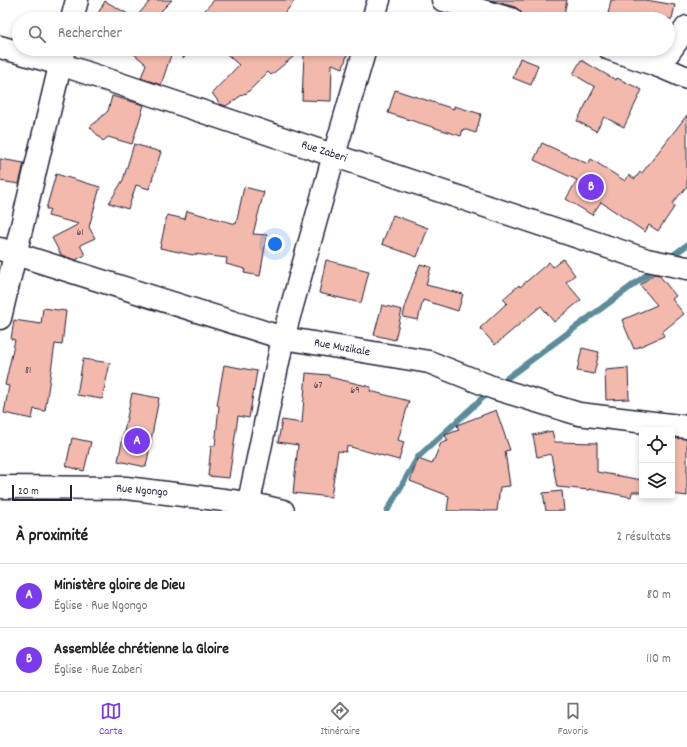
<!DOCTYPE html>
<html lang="fr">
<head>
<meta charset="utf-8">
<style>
  body { margin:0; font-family:Dekko,sans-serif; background:#f6f6f6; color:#222 }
  .controls { position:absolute; right:12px; bottom:12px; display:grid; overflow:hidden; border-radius:4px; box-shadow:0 2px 6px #0003 }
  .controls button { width:36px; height:36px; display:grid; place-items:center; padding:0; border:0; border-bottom:1px solid #e0e0e0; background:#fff; color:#222; font:20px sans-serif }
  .scale { position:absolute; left:12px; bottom:10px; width:60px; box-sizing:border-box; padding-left:4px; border:2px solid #22223b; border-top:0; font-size:11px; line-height:14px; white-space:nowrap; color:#22223b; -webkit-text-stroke:3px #fff; paint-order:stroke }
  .you { position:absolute; left:275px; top:244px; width:14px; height:14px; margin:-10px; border:3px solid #fff; border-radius:50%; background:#1a73e8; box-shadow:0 0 0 6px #1a73e833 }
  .badge { display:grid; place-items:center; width:26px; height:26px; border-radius:50%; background:#7c3aed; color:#fff; font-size:13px; font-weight:700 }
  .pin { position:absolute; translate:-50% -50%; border:2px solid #fff; box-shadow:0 1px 4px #0006 }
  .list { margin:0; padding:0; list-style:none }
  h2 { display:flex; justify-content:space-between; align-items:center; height:52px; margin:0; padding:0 16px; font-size:17px }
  h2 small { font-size:13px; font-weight:400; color:#767676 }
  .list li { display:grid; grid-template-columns:26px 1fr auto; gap:12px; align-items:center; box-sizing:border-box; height:64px; padding:0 16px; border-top:1px solid #e0e0e0 }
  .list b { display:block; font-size:15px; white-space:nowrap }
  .list p { margin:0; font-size:13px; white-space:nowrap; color:#767676 }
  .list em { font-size:13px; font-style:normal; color:#767676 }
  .icon { flex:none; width:22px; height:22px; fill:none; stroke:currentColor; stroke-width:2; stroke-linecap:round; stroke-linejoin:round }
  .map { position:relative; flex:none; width:687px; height:511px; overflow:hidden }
  .search { position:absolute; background:#fff; box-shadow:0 2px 6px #0003; left:12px; right:12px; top:12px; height:44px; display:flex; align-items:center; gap:10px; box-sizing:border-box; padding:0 14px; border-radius:22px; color:#767676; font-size:15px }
  .sheet { height:180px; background:#fff }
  nav { display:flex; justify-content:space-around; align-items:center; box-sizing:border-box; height:56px; border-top:1px solid #e0e0e0; background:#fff; font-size:11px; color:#767676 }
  nav a { display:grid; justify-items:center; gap:2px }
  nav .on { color:#7c3aed }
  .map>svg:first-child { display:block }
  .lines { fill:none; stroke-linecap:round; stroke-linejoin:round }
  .stream { stroke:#5c8c9b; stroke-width:6 }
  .building { fill:#f3b9ac; stroke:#22223b }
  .minor-casing { stroke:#22223b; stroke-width:25 }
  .minor { stroke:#fff; stroke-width:22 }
  .labels { text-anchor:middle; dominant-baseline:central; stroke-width:4; stroke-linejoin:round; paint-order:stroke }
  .number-label { font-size:10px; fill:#564857 }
  .street-label { font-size:12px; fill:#22223b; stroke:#fff }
</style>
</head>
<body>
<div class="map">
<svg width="687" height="511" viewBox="0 0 687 511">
  <rect width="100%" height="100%" fill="#fff"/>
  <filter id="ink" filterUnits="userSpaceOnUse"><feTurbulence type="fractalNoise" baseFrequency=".025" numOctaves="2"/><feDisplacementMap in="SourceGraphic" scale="8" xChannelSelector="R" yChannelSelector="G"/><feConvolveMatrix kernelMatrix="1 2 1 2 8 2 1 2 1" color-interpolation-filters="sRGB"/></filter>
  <g filter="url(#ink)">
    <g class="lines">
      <g class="stream">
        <polyline points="668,259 687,245"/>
        <polyline points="499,384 656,268"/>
        <polyline points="387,511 418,457 490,391"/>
      </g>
    </g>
    <g class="building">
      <polygon points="151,0 172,0 161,11 170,19 95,19 105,1 135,18"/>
      <polygon points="214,0 295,0 285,13 291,19 197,19"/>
      <polygon points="489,0 567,0 563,19 532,19 523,17 520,11 515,7"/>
      <polygon points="611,0 646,0 675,5 672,19 607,19"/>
      <polygon points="128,49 173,49 161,85 141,78 146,64"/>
      <polygon points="173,49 191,49 184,58"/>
      <polygon points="221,49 349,49 343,68 332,64 331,101 302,100 304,55 298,53 271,75 268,72 246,94 245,93 226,106 220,104 212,93 239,65"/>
      <polygon points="520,58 538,65 531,85 513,78"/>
      <polygon points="581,60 616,80 617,78 642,90 624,127 604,117 596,131 577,121 595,87 573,74"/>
      <polygon points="395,90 454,109 454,106 481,114 476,133 463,129 461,136 388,113"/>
      <polygon points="112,96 144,105 132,144 108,137 103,141 90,127 108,111"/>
      <polygon points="687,115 687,186 672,204 675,206 658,231 649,225 645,232 601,202 592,215 566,199 577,180 534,160 542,143 588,164 591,159 625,181 629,175 635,179 640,172 642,173"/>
      <polygon points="134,144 161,152 149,189 136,185 128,209 109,203 123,180"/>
      <polygon points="0,159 24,163 19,184 0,181"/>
      <polygon points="56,174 100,187 89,227 95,238 80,245 85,255 76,260 61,255 52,238 79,224 48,216 50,209 46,209"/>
      <polygon points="244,187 264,192 253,234 267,235 260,276 244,273 245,269 226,264 227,258 194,254 193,255 160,248 167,215 185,219 187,211 236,224"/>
      <polygon points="393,215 428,228 417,257 382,244"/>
      <polygon points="563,259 575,275 566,282 581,300 554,322 541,306 495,345 480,328 507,303 503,299 519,285 520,287 549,262 553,267"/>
      <polygon points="326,260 369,271 361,303 319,293"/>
      <polygon points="420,264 431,267 426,285 463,294 458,311 423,300 418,320 403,317 406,302"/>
      <polygon points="654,274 659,275 676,296 672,299 684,314 662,332 664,336 634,349 622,320 657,305 640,285"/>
      <polygon points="382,305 402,310 395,340 374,335"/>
      <polygon points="43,308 66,311 62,345 55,344 45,411 34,409 32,419 4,413 9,386 5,385 15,340 11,339 14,320 41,324"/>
      <polygon points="582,348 599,352 594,374 577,371"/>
      <polygon points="83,359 110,363 102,399 77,395"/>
      <polygon points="224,365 257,371 249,418 238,416 229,478 208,476 211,446 215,446 219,406 217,405"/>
      <polygon points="628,368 629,399 606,400 605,370"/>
      <polygon points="306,373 329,375 329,377 371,387 370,391 409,401 398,440 404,442 399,460 347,446 346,452 338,451 331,497 293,493 298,445 278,442 282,420 302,423"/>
      <polygon points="132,393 159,398 146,467 118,461"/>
      <polygon points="496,410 510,450 505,451 510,486 500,487 497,511 447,511 449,496 410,481 418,459 432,464 441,443 448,441 445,435 459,430 457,425"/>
      <polygon points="552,431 555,442 597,443 597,472 642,480 642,492 632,492 631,497 589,489 589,490 557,487 551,454 537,457 533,435"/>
      <polygon points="72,438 91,442 84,471 66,466"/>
      <polygon points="674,438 687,439 687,496 672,494 672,452"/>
      <polygon points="562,491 564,511 546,511 543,493"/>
    </g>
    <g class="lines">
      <g class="minor-casing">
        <g id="minor">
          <polyline points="443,0 511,19"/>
          <polyline points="72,19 77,0"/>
          <polyline points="373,19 379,0"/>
          <polyline points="0,47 60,64 647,260 687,268"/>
          <polyline points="610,49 659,66 687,78"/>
          <polyline points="659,66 687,27"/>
          <polyline points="0,249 283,338 429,362 494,388 579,414 687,427"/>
          <polyline points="0,318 64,49"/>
          <polyline points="0,487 126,488 248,503 283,511"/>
          <polyline points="247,511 283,338 334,155 365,49"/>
        </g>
      </g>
      <use href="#minor" class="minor"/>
    </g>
  </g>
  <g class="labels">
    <g class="number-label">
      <text x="80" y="233">61</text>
      <text x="28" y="371">81</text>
      <text x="318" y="386">67</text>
      <text x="355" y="391">69</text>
    </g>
    <g class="street-label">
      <text transform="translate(324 152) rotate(18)">Rue Zaberi</text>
      <text transform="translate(342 348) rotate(10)">Rue Muzikale</text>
      <text transform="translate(142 491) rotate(5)">Rue Ngongo</text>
    </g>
  </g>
</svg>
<div class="controls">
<button><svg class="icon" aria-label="locate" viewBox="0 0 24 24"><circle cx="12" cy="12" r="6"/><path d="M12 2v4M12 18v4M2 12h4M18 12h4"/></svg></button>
<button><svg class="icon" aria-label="layers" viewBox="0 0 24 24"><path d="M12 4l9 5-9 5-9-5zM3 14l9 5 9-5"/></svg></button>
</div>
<div class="scale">20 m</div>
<div class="you"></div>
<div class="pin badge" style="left:137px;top:441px">A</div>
<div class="pin badge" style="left:591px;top:187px">B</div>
<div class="search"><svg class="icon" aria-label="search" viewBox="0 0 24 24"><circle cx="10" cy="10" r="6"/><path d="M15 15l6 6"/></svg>Rechercher</div>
</div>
<section class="sheet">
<h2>À proximité<small>2 résultats</small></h2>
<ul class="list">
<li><span class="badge">A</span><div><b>Ministère gloire de Dieu</b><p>Église · Rue Ngongo</p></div><em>80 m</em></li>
<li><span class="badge">B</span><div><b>Assemblée chrétienne la Gloire</b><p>Église · Rue Zaberi</p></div><em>110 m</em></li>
</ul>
</section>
<nav>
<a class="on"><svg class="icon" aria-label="map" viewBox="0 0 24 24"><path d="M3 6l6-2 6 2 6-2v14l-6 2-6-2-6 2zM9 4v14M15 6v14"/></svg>Carte</a>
<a><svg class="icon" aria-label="directions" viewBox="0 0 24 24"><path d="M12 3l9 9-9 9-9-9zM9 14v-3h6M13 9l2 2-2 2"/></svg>Itinéraire</a>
<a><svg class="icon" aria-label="saved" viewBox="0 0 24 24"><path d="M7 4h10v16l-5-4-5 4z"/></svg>Favoris</a>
</nav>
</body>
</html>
